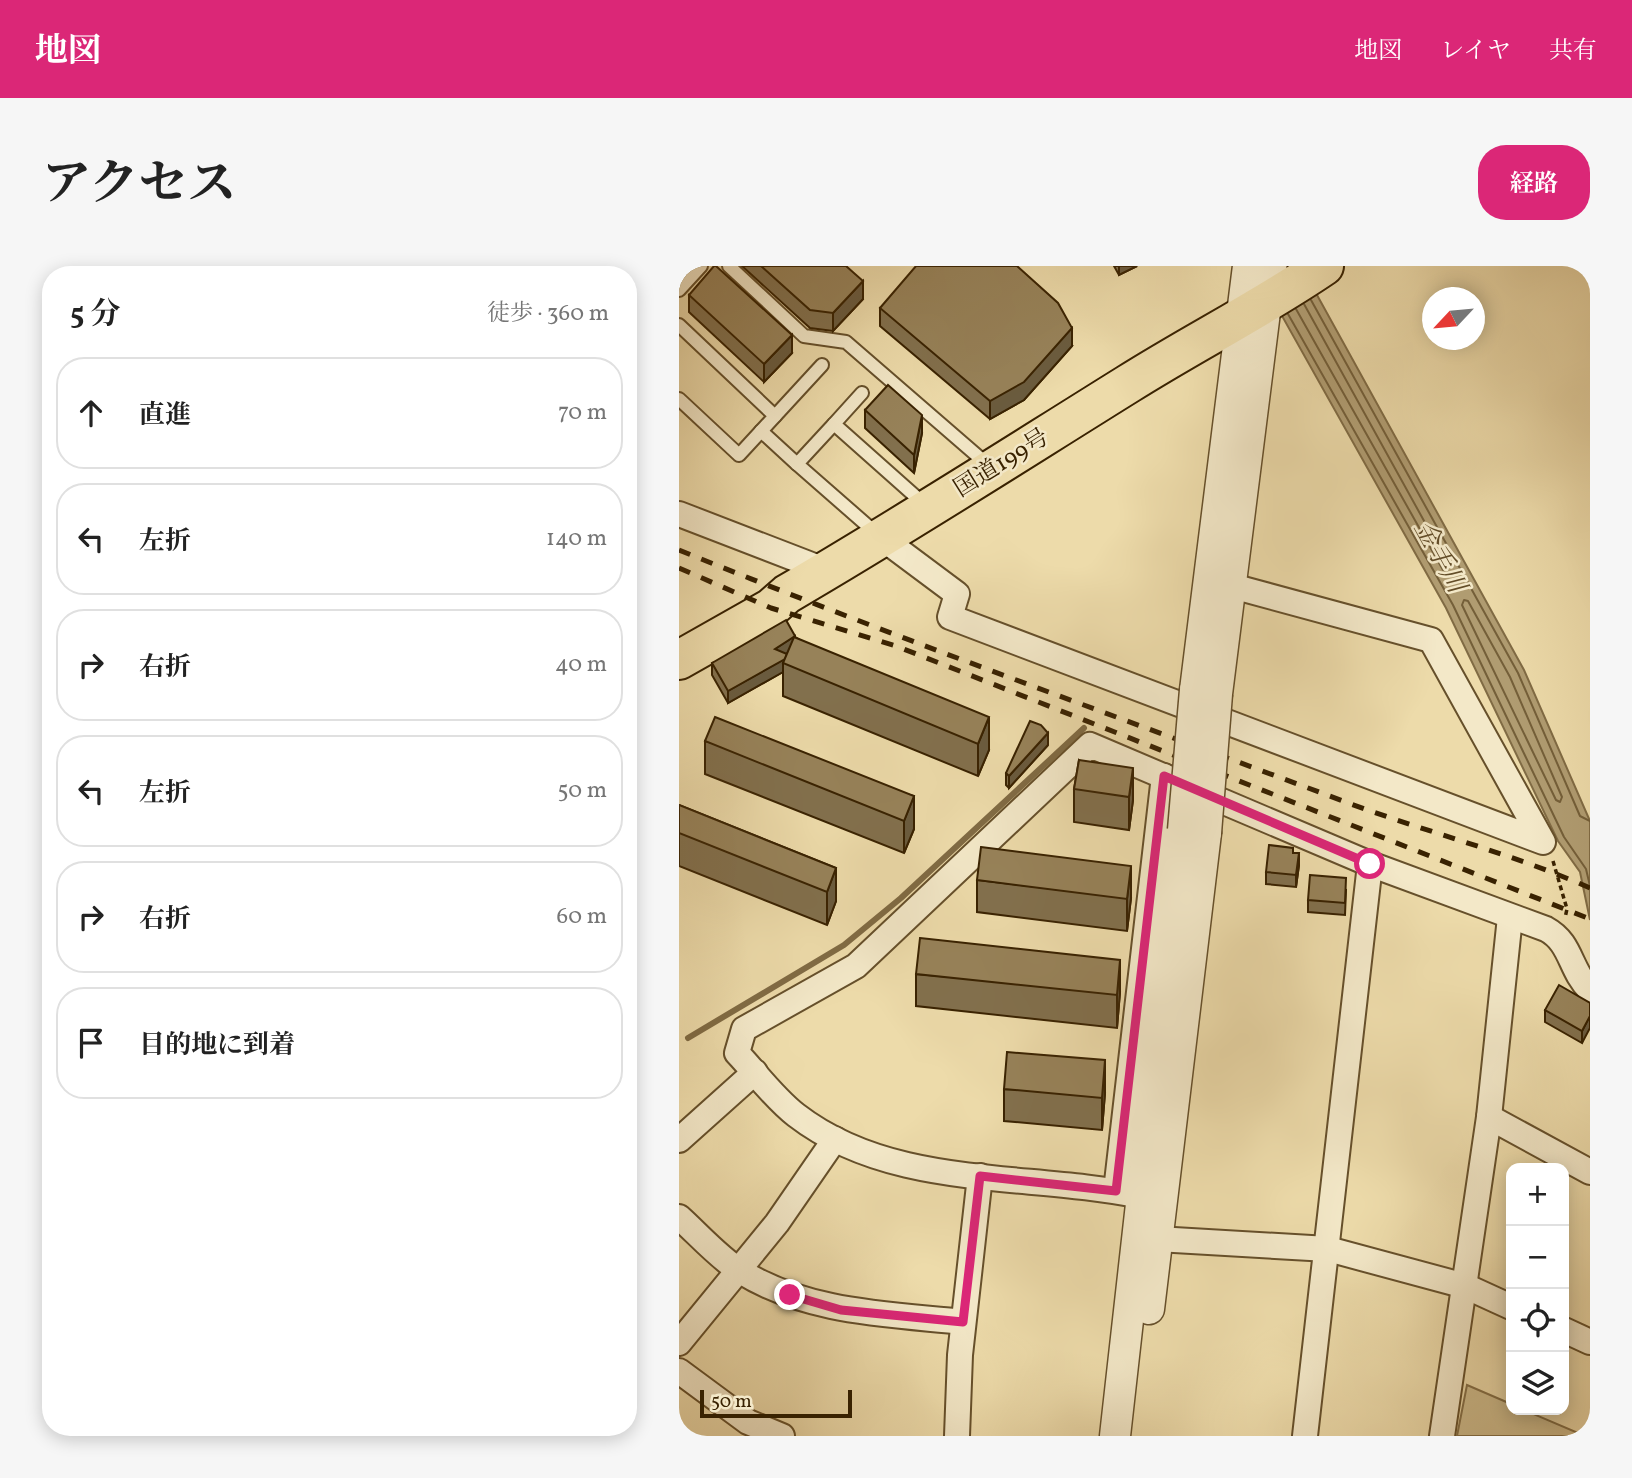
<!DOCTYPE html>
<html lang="ja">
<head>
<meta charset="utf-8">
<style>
  body { margin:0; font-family:Vollkorn,"Noto Serif JP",serif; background:#f6f6f6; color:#222 }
  .controls { position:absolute; right:21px; bottom:21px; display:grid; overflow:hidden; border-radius:14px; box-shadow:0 4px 18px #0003 }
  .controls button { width:63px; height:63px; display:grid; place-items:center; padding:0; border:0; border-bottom:2px solid #e0e0e0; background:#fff; color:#222; font:35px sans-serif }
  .compass { position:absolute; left:743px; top:21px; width:63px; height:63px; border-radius:50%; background:#fff; box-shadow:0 4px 18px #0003; rotate:244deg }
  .scale { position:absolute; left:21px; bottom:18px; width:152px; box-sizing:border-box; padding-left:7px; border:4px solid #392201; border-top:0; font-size:19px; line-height:24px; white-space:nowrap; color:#392201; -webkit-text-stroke:5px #f3e8c8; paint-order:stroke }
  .stop { position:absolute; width:21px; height:21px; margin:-16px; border:5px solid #db2777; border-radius:50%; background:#fff }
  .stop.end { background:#db2777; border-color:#fff; box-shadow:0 2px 7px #0008 }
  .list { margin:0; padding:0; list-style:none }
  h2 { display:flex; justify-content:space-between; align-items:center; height:91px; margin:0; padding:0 28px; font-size:30px }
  h2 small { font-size:23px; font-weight:400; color:#767676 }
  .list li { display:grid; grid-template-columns:46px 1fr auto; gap:21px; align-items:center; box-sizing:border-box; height:112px; margin:0 14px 14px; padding:0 14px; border:2px solid #e0e0e0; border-radius:28px }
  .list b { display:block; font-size:26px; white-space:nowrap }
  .list em { font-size:23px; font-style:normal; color:#767676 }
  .icon { flex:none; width:38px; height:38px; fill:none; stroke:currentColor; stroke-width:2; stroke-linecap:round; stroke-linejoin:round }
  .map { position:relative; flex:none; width:911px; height:1170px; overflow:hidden; border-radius:28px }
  header { display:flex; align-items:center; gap:42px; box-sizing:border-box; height:98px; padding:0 35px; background:#db2777; color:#fff }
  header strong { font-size:33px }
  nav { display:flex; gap:38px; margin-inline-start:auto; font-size:24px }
  .intro { display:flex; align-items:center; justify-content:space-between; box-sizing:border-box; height:168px; padding:0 42px }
  h1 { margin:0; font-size:49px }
  .button { padding:18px 32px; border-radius:28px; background:#db2777; color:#fff; font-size:24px; font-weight:700 }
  main { display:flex; gap:42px; padding:0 42px }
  aside { flex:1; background:#fff; border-radius:28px; box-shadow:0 4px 18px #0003 }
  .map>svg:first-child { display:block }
  .park { fill:#cebc8d; stroke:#846f47; stroke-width:2 }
  .water { fill:#b09c71; stroke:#806b44; stroke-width:2 }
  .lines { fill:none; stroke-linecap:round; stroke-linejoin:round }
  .shore { stroke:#745f39; stroke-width:2 }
  .stream { stroke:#806b44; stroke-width:6 }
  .service-casing { stroke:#66502b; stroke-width:16 }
  .minor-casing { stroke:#66502b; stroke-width:28 }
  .tertiary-casing { stroke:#66502b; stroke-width:33 }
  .secondary-casing { stroke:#392201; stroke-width:37 }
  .trunk-casing { stroke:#392201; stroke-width:42 }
  .path { stroke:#392201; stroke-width:3.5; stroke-dasharray:5 3.5; stroke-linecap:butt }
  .service { stroke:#f3e8c8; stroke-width:12 }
  .minor { stroke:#f3e8c8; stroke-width:24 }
  .tertiary { stroke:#f3e8c8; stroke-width:30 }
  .secondary { stroke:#f3e8c8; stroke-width:33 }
  .trunk { stroke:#eddbaa; stroke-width:38 }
  .rail { stroke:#392201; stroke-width:5; stroke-dasharray:12 12; stroke-linecap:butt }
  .tertiary-bridge-casing { stroke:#66502b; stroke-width:33; stroke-linecap:butt }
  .tertiary-bridge { stroke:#f3e8c8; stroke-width:30 }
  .wall { fill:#82704d; stroke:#392201; stroke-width:2 }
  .shaded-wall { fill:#6a5b3e; stroke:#392201; stroke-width:2 }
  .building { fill:#978259; stroke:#392201; stroke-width:2 }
  .route { stroke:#db2777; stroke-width:9 }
  .labels { text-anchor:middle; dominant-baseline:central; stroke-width:5; stroke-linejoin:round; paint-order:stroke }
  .street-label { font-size:24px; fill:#392201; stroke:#f3e8c8 }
  .water-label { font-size:26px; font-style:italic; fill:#634d28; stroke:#f3e8c8 }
</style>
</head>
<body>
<header>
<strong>地図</strong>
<nav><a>地図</a><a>レイヤ</a><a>共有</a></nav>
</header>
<div class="intro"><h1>アクセス</h1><a class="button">経路</a></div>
<main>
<aside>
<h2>5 分<small>徒歩 · 360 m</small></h2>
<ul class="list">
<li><svg class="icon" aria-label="ahead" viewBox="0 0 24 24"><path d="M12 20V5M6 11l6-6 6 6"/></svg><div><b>直進</b></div><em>70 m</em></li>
<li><svg class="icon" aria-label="left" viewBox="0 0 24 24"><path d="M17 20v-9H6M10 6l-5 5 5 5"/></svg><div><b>左折</b></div><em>140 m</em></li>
<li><svg class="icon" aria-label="right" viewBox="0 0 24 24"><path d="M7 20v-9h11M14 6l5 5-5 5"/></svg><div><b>右折</b></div><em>40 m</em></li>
<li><svg class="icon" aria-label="left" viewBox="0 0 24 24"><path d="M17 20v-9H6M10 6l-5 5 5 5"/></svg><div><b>左折</b></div><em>50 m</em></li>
<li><svg class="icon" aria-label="right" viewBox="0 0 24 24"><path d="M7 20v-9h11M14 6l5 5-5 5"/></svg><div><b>右折</b></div><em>60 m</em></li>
<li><svg class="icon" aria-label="arrive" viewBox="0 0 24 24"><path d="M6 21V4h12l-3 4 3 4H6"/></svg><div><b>目的地に到着</b></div></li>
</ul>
</aside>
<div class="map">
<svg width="911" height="1170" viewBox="0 0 911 1170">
  <rect width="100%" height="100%" fill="#eddbaa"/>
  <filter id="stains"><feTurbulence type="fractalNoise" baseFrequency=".00286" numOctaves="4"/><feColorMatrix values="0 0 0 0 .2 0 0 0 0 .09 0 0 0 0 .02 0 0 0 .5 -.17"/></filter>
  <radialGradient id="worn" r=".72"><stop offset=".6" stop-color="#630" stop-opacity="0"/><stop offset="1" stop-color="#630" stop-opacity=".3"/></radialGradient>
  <polygon class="park" points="788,1119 832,1138 832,1144 845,1144 906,1170 778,1170"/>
  <polygon class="water" points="575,0 622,0 845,404 911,555 911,654 901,606 879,575 767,342"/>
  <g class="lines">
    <g class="shore">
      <polyline points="632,34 839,407 901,550 911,555"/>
      <polyline points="617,43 764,304 768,305 770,300 625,38"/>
      <polyline points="609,48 774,339 885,571 907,603 911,620"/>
      <polygon points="785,334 789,335 831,411 883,531 881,536 877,534 783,339"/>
    </g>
    <polyline class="stream" points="9,772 165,679 222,632 405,462"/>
    <g class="service-casing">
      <g id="service">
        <polyline points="50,0 125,70 167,76 309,199"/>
        <polyline points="0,24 22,0"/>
        <polyline points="0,59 96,150 60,189 0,133"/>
        <polyline points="183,127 155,158 245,238"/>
        <polyline points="96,150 143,99"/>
        <polyline points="155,158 118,198 198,268"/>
        <polyline points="82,165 118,198"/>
      </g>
    </g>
    <g class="minor-casing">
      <g id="minor">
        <polyline points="0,248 148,305"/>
        <polyline points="203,272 278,328 271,351 864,576 752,374 553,320"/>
        <polyline points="810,851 911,906"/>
        <polyline points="0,874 76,806"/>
        <polyline points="437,925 485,510"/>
        <path d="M 462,930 C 347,906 214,924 117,849 C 95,832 77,807 58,787 L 65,763 L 177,700 L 411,479 L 691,598 L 867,663 C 893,677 890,703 911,724"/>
        <path d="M 0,951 C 19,968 39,991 61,1005 C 128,1047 208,1048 284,1056"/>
        <polyline points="461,972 649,983 786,1020 832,1041"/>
        <polyline points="885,1064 911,1076"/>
        <polyline points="0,1077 98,957 156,873"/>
        <polyline points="0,1105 69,1156 103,1170"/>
        <polyline points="278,1170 281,1089 301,910"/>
        <polyline points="626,1170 691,598"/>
        <polyline points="763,1170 810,851 831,651"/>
      </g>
    </g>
    <g class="tertiary-casing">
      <g id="tertiary">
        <polyline points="516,424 569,0"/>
        <polyline points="538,428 589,22"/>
        <polyline points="470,1043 527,567"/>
        <polyline points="436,1170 504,564"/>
      </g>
    </g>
    <g class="secondary-casing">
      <polyline id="secondary" points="590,18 591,0"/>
    </g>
    <g class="trunk-casing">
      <path id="trunk" d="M 0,394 L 92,342 L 108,328 C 223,261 335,189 449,118 C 514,77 582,43 645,0"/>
    </g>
    <polyline class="path" points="874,595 888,643 886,652"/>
    <use href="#service" class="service"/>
    <use href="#minor" class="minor"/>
    <use href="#tertiary" class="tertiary"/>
    <use href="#secondary" class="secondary"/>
    <use href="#trunk" class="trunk"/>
    <g class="rail">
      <path d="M 0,284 C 222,374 448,454 672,538 C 751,567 834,588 911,622"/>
      <polyline points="0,302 92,342 217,380 911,653"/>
    </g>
    <g class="tertiary-bridge-casing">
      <g id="tertiary-bridge">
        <polyline points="504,564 516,424"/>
        <polyline points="527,567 538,428"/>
      </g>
    </g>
    <use href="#tertiary-bridge" class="tertiary-bridge"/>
  </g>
  <g class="wall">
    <polygon points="63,0 167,0 184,33 154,65 131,62"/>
    <polygon points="435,0 458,0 440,9"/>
    <polygon points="10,29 113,87 85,116 10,46"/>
    <polygon points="201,42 393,80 345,134 311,153 201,60"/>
    <polygon points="186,144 243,167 235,207 186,162"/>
    <polygon points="116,371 310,484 299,510 104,430 104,406 49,437 33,409 33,397"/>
    <polygon points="26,475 235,530 235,563 225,587 26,508"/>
    <polygon points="369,479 330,522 327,519 327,507"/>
    <polygon points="400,494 454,534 450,564 395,556 395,523"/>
    <polygon points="0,539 157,602 157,635 148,659 0,600"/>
    <polygon points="614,587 620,599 617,621 587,618 587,606"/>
    <polygon points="298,614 452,632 448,665 298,646"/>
    <polygon points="667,624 666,649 629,646 629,634"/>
    <polygon points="237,708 441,726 438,762 237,740"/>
    <polygon points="911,737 903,777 866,756 866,744"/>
    <polygon points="325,823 426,827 423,864 325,855"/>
  </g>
  <g class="shaded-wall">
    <polygon points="440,0 458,0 440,9"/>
    <polygon points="184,15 184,33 154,65 154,47"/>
    <polygon points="393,62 393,80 345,134 311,153 311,135"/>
    <polygon points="113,69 113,87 85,116 85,98"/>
    <polygon points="243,149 243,167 235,207 235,189"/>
    <polygon points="116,370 116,382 96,395 96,383"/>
    <polygon points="112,389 104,397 104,406 49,437 49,425"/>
    <polygon points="310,451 310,484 299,510 299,478"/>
    <polygon points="369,467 369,479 330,522 330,510"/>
    <polygon points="454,502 454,534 450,564 450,531"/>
    <polygon points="235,530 235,563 225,587 225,555"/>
    <polygon points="620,587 620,599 617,621 617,609"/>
    <polygon points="452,600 452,632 448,665 448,633"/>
    <polygon points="157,602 157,635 148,659 148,626"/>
    <polygon points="441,694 441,726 438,762 438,729"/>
    <polygon points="911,750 911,762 903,777 903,765"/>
    <polygon points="426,794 426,827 423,864 423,832"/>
  </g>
  <g class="building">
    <polygon points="35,0 37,0 113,69 85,98 10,29"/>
    <polygon points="82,0 167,0 184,15 154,47 131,44"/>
    <polygon points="237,0 338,0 379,37 393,62 345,116 311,135 201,42"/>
    <polygon points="209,119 243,149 235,189 186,144"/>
    <polygon points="107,354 116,370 96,383 108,388 106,393 49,425 33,397"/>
    <polygon points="115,371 310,451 299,478 104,397"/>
    <polygon points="36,451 235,530 225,555 26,475"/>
    <polygon points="351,455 362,459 369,467 330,510 327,507"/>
    <polygon points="400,494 454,502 450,531 395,523"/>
    <polygon points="0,539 157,602 148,626 0,567"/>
    <polygon points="590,579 614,582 614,587 620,587 617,609 587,606"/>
    <polygon points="302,581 452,600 448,633 298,614"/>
    <polygon points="631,609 667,612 666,637 629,634"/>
    <polygon points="241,672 441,694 438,729 237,708"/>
    <polygon points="880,719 911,737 911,750 903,765 866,744"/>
    <polygon points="328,786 426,794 423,832 325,823"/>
  </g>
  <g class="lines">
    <polyline class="route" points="111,1029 162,1044 284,1056 301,910 437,925 485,510 691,598"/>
  </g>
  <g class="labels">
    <g class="street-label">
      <text transform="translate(323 198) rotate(-32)">国道199号</text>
    </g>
    <g class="water-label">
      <text transform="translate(760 291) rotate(61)">金手川</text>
    </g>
  </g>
  <rect width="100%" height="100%" filter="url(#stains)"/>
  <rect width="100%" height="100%" fill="url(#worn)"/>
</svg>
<div class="controls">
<button>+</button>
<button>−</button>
<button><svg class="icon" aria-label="locate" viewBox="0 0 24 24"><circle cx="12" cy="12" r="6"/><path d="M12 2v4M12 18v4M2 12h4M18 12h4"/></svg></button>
<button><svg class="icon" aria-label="layers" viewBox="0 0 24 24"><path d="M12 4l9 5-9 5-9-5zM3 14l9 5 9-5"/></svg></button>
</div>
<svg class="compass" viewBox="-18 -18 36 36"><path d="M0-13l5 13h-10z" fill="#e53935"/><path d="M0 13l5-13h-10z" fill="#767676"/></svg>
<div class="scale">50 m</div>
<div class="stop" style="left:691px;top:598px"></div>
<div class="stop end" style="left:111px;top:1029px"></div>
</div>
</main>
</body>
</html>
